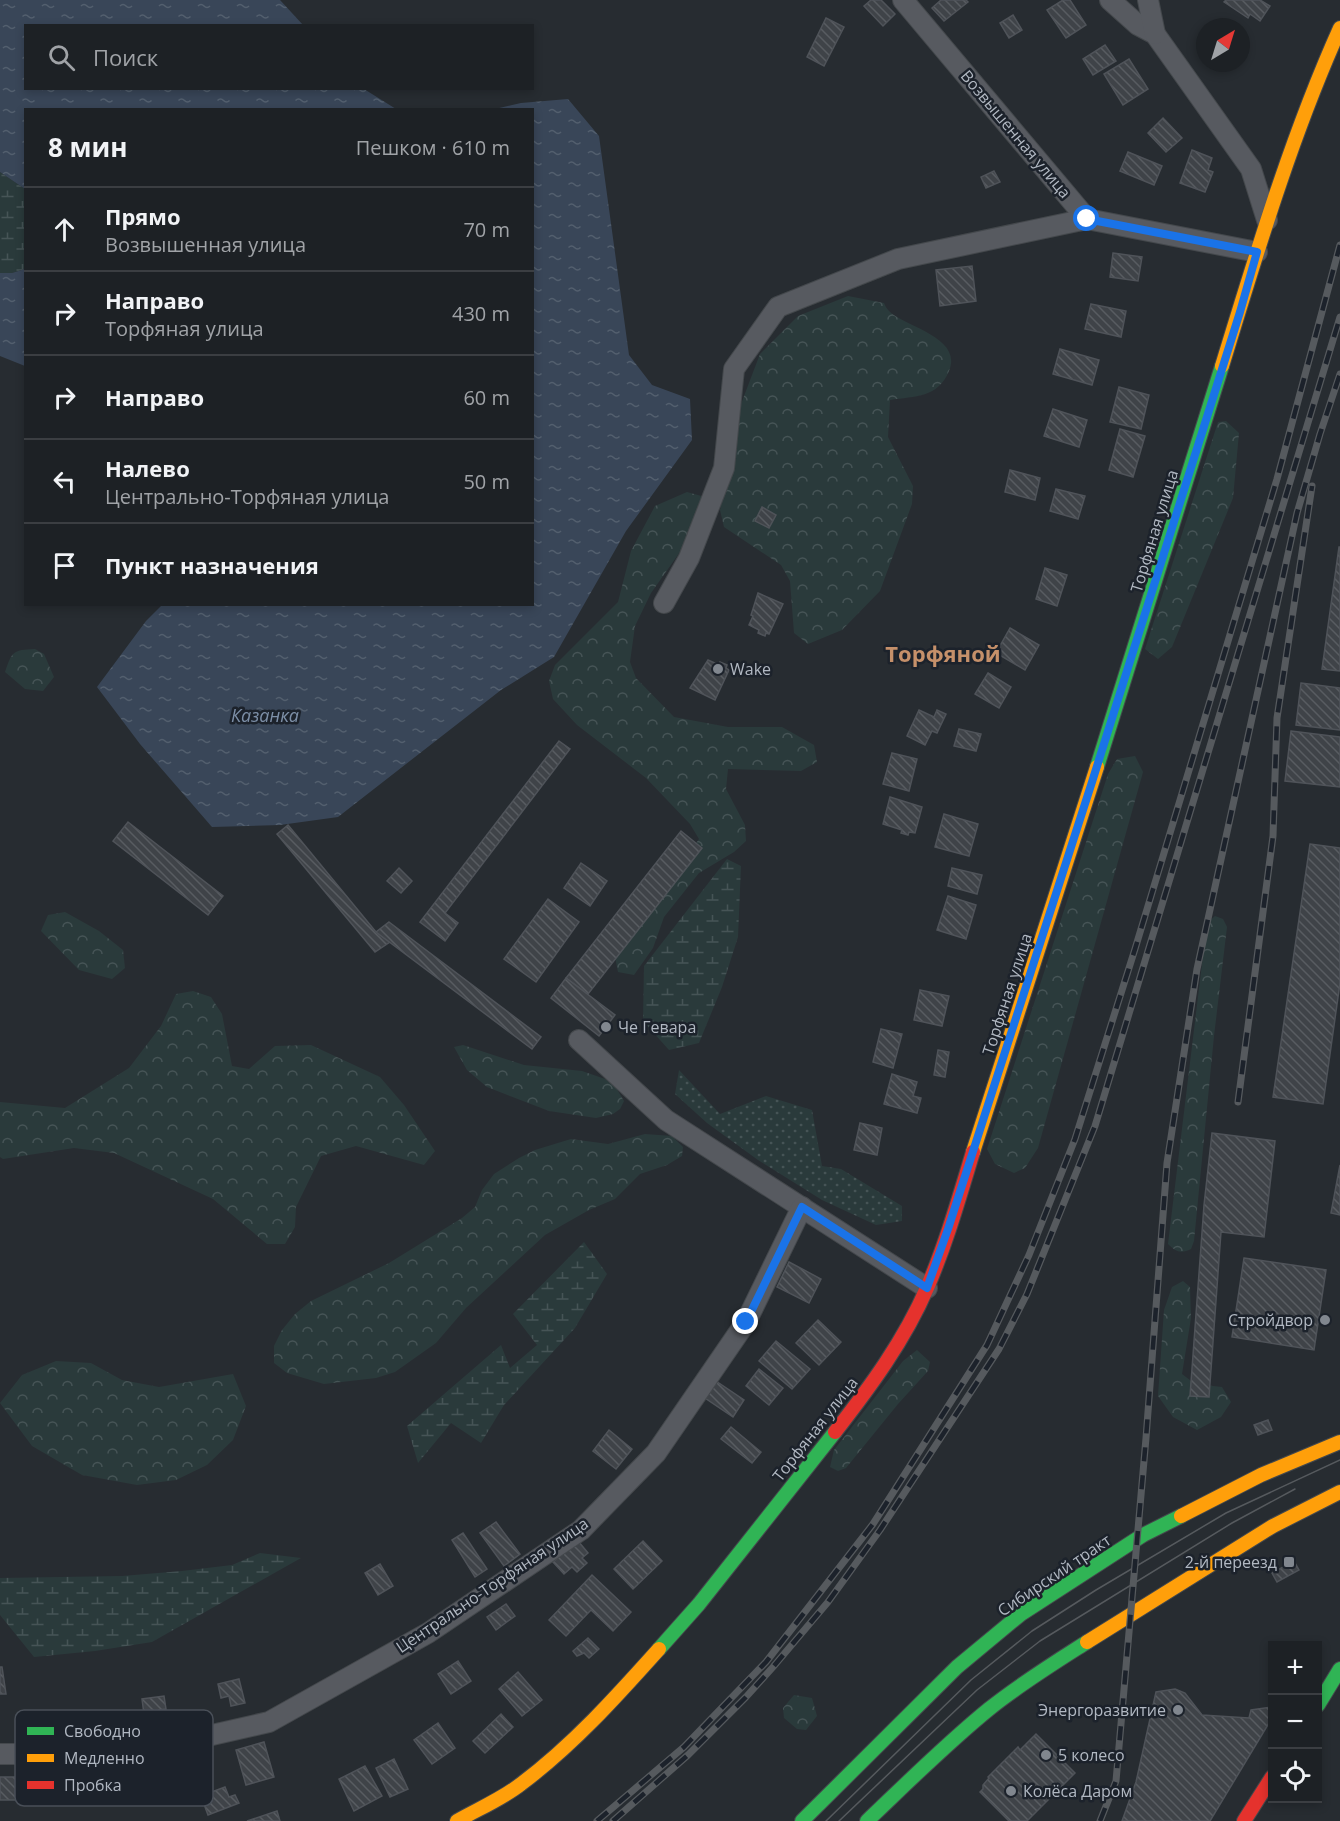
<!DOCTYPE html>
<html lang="ru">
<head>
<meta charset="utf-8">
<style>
  body { margin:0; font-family:"Open Sans",sans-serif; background:#2a2e32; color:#f1f3f6 }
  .controls { position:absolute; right:18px; bottom:18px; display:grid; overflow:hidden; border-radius:0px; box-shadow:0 3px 9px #0003 }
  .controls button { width:54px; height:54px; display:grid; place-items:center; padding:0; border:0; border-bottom:2px solid #3b3e42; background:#1d2125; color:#f1f3f6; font:30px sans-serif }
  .compass { position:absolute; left:1196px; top:18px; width:54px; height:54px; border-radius:50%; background:#1d2125; box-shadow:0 3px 9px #0003; rotate:38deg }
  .stop { position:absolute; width:18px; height:18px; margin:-14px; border:4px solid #1a73e8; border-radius:50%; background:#fff }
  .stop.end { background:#1a73e8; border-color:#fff; box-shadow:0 2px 6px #0008 }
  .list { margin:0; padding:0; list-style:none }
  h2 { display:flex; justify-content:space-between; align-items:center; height:78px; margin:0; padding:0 24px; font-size:26px }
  h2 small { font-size:20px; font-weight:400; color:#a0a3a7 }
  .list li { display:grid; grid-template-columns:39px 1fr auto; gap:18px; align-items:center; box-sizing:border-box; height:84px; padding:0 24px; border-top:2px solid #3b3e42 }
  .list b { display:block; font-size:22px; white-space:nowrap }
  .list p { margin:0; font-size:20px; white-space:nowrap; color:#a0a3a7 }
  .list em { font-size:20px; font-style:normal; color:#a0a3a7 }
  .icon { flex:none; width:33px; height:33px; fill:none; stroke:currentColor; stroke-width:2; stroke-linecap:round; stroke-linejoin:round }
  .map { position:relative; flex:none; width:1340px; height:1821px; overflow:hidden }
  .search { position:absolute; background:#1d2125; box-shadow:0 3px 9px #0003; left:24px; top:24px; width:510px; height:66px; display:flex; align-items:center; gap:15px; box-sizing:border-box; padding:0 21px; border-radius:0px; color:#a0a3a7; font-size:22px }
  .panel { position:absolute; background:#1d2125; box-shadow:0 3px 9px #0003; left:24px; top:108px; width:510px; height:498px; border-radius:0px }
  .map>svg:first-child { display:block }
  .grass { fill:url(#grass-dots) }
  .forest { fill:url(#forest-crowns) }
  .wetland { fill:url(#wetland-marsh) }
  .water { fill:url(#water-ripples) }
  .building { fill:url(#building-back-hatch); stroke:#4f5359; stroke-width:1.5 }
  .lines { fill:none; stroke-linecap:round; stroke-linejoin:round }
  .street-casing { stroke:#44484c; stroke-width:22 }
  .fast-casing { stroke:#44484c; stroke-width:16 }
  .slow-casing { stroke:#44484c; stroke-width:16 }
  .jam-casing { stroke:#44484c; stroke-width:16 }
  .street { stroke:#575a60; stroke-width:20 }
  .fast { stroke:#30b455; stroke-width:14 }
  .slow { stroke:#ff9f0a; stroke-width:14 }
  .jam { stroke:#e5322d; stroke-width:14 }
  .tram { stroke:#565a5e; stroke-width:1.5 }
  .rail-casing { stroke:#565a5e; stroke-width:7 }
  .rail { stroke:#1c222b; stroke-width:4.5; stroke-dasharray:14; stroke-linecap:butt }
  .route { stroke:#1a73e8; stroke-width:8 }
  .poi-dot { fill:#81878f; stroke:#1c222b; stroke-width:2 }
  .labels { text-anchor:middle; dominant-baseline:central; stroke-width:5; stroke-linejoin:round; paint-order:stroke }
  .street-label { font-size:16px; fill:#b1b8c2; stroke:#1c222b }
  .poi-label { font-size:16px; fill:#b1b8c2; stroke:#1c222b; text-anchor:start }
  .water-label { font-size:18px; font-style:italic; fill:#7d8fa7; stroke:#1c222b }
  .district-label { font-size:22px; font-weight:bold; fill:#c5906a; stroke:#1c222b }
  .key { fill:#1c222b; stroke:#494f58; stroke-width:1.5 }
  .key-label { font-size:16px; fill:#b1b8c2 }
</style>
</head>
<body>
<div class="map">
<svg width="1340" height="1821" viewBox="0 0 1340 1821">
  <defs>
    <pattern id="grass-dots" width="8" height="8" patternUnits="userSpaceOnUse" patternTransform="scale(1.5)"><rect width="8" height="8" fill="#2a3a3b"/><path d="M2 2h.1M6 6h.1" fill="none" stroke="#465456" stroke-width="1.8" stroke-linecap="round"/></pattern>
    <pattern id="forest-crowns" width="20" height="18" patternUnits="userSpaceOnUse" patternTransform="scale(1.5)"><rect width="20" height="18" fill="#2a3a3b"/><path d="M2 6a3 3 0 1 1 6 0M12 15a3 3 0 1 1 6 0" fill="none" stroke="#465456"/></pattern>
    <pattern id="wetland-marsh" width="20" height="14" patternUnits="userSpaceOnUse" patternTransform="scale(1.5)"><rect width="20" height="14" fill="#2a3a3b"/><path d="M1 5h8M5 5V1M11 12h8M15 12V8" fill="none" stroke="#465456"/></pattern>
    <pattern id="water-ripples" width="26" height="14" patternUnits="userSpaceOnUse" patternTransform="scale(1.5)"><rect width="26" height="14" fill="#394658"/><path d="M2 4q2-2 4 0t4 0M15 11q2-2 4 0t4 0" fill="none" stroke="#535f6e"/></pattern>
    <pattern id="building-back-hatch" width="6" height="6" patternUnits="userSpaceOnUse" patternTransform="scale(1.5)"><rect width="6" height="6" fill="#3f4348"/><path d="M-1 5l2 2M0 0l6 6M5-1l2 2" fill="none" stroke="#585c61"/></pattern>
  </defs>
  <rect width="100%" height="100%" fill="#272c31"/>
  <polygon class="grass" points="679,1070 720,1114 766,1096 812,1110 822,1166 841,1169 902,1206 902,1221 876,1225 822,1200 758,1160 707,1123 675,1094"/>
  <g class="forest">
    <path d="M 848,296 L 884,303 C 885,305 886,308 889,311 C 905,327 963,337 949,371 C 938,398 915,396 890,400 L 888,437 L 913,486 L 912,504 L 880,591 L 842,630 L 808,644 L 794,633 L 790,581 L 781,565 L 724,527 L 720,510 L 741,404 L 760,354 L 798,316 Z"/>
    <polygon points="1226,421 1239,433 1233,498 1172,647 1158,659 1145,649 1218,422"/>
    <polygon points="687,492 705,497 692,535 651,593 635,626 630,662 636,678 674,717 728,727 782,727 814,745 817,762 801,771 728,769 726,789 745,825 746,841 734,852 699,873 664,917 653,948 634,975 618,972 615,957 699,839 690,824 646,778 577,725 553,699 549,681 555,665 618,602 631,551 655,506"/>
    <path d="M 35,649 L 44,654 L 54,677 L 43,691 L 25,689 L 5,672 C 12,651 13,650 35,649 Z"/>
    <polygon points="1135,756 1143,772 1038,1148 1025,1168 1014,1173 995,1164 987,1149 1108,774 1117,759"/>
    <polygon points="65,912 99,931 123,950 125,968 112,979 79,970 41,931 48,915"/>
    <path d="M 1215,916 L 1223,919 L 1227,927 L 1214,1036 L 1194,1241 L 1191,1249 C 1181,1254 1176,1252 1168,1244 L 1206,931 L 1208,922 Z"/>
    <polygon points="193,991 211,997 222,1014 232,1066 249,1069 275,1046 311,1045 380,1077 404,1105 435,1151 424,1165 356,1146 321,1156 296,1207 295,1227 285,1244 267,1244 213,1199 114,1153 74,1148 3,1159 0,1157 0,1102 65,1108 129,1068 161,1026 176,994"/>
    <polygon points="463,1045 524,1065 582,1071 608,1080 615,1086 624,1101 620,1109 613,1114 596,1118 549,1111 487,1087 467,1070 454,1047"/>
    <polygon points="645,1134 672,1136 683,1147 682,1156 667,1165 640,1174 615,1199 589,1210 545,1235 466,1308 436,1343 395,1372 376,1378 324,1384 287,1373 274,1363 274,1346 282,1330 295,1314 311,1301 389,1263 462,1218 475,1207 482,1190 494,1174 519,1158 535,1150 571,1139 608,1144"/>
    <polygon points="1183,1281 1190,1287 1191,1318 1182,1374 1195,1384 1222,1387 1231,1402 1221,1417 1197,1430 1173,1417 1158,1396 1164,1310 1172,1287"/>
    <polygon points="917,1350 930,1362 928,1371 898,1404 846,1468 838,1471 830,1467 834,1450 903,1361"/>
    <polygon points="56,1361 91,1363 122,1380 159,1387 233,1374 246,1406 233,1440 207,1465 176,1480 137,1485 82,1475 32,1446 0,1403 22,1375"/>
    <polygon points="794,1695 812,1698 817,1716 806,1730 797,1729 784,1718 783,1708"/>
  </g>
  <g class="wetland">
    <polygon points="0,172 25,189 25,269 12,273 0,273"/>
    <polygon points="727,859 741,866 738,937 722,987 699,1043 669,1050 643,1021 644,966"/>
    <polygon points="584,1242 607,1274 575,1328 504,1405 481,1443 451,1423 418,1463 407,1426 501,1345 510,1368 537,1345 513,1314"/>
    <polygon points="260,1553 301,1558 152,1642 95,1651 34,1657 0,1615 0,1578 122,1576 182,1571 232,1565"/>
  </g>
  <g class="water">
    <polygon points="0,0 280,0 303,25 26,26 26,88 364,89 396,109 26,110 25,189 0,172"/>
    <polygon points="568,99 599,136 629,355 652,385 690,399 692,440 626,531 554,657 501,690 338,817 280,825 212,827 140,744 97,687 146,621 162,605 532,604 532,110 495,109 521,103"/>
    <polygon points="25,269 26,269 25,366 0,356 0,273 12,273"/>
  </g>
  <g class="building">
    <polygon points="871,0 881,0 895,14 883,26 864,6"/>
    <polygon points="941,0 966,0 968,2 944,21 932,8"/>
    <polygon points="1063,0 1070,0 1086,25 1066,38 1047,10"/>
    <polygon points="1226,0 1260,0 1270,6 1260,21 1250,14 1248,18 1224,2"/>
    <polygon points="1013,15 1022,30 1009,38 1000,23"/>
    <polygon points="826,18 844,27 824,66 807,57"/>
    <polygon points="1105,45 1116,61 1093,75 1083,59"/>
    <polygon points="1129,59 1148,89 1123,105 1104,74"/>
    <polygon points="1163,118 1182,138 1166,152 1148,133"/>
    <polygon points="1192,150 1212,158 1208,170 1213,172 1205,192 1180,183"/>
    <polygon points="1128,152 1162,166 1154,185 1120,171"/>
    <polygon points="994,171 1000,182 986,188 981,177"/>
    <polygon points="1113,253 1142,257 1138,281 1110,277"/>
    <polygon points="972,266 976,301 940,306 936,270"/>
    <polygon points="1091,304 1126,311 1121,337 1085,329"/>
    <polygon points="1060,349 1099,360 1092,385 1053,374"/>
    <polygon points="1119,387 1149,395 1141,429 1110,422"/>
    <polygon points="1053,409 1087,420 1079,447 1044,436"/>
    <polygon points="1120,429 1145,436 1133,477 1109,470"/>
    <polygon points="1010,470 1040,478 1035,500 1005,492"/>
    <polygon points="1056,489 1085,496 1078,519 1050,511"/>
    <polygon points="762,507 776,515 769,528 755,521"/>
    <polygon points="1339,547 1340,547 1340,671 1322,669"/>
    <polygon points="1045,568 1067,575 1057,606 1036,599"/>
    <polygon points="758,593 783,604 769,634 766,633 765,636 758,633 759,630 749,625 753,616 751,615"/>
    <polygon points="1010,628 1039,645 1025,670 996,653"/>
    <polygon points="708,660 719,665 720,662 727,665 726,668 729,670 715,700 690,688"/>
    <polygon points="988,673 1011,687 999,708 975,694"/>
    <polygon points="1301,683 1340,688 1340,730 1296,725"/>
    <polygon points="919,710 934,717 937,710 946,714 937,733 932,731 925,745 907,736"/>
    <polygon points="959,729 981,734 976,751 954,746"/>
    <polygon points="1291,731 1340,737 1340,787 1285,781"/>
    <polygon points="559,741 570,749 445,913 458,923 445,941 420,922"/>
    <polygon points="892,753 917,759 909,791 883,784"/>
    <polygon points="890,797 922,807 915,833 909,832 908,835 901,833 902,830 883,824"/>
    <polygon points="944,814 978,824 969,856 935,847"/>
    <polygon points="128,822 223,896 208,915 113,841"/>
    <polygon points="288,825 376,932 390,942 375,952 277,834"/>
    <polygon points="681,831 702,848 588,994 566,978"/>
    <polygon points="1310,844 1340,848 1340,983 1323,1104 1273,1097"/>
    <polygon points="581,863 607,881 590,906 564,888"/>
    <polygon points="399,868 412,881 401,893 387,881"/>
    <polygon points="952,868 982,875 977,894 948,886"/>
    <polygon points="948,896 976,905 966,939 937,930"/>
    <polygon points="548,899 579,922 536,982 504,959"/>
    <polygon points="389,922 541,1037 532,1049 376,932"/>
    <polygon points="566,978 615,1015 599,1036 551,998"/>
    <polygon points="920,990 949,996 942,1026 914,1020"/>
    <polygon points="881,1029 902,1034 893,1068 873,1062"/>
    <polygon points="938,1050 949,1052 945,1077 934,1075"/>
    <polygon points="892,1074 917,1082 913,1096 921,1098 917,1113 884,1104"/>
    <polygon points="860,1123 882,1128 877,1155 854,1150"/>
    <polygon points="1212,1133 1275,1141 1264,1237 1221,1232 1209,1397 1190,1396 1204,1205"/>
    <polygon points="1340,1165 1340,1215 1331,1213"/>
    <polygon points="1244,1258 1326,1270 1314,1350 1232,1337"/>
    <polygon points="789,1262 821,1279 809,1303 777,1287"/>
    <polygon points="818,1320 841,1342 819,1365 796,1343"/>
    <polygon points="776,1341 810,1369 792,1389 759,1361"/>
    <polygon points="759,1369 783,1388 769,1405 746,1386"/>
    <polygon points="713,1379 744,1400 733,1417 702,1396"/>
    <polygon points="1268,1420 1272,1430 1258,1435 1254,1425"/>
    <polygon points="731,1427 761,1452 752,1463 721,1439"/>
    <polygon points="609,1430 632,1449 616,1469 593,1451"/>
    <polygon points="496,1522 520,1554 504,1566 480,1533"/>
    <polygon points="463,1533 487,1569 475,1577 452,1540"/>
    <polygon points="573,1535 588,1553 582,1558 587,1563 577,1572 572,1567 564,1574 553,1562 562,1554"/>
    <polygon points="643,1541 662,1561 633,1589 614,1569"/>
    <polygon points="1294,1561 1299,1570 1277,1582 1272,1573"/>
    <polygon points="380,1564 393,1586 378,1595 365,1573"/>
    <polygon points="592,1575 631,1612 613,1631 591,1610 566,1636 549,1620"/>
    <polygon points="506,1604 515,1616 496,1630 487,1617"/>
    <polygon points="588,1638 599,1649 589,1658 584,1653 577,1656 573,1651"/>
    <polygon points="458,1661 471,1681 451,1694 438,1674"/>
    <polygon points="0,1667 2,1667 6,1694 0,1694"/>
    <polygon points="518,1672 542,1700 522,1716 499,1689"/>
    <polygon points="239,1679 245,1703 231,1706 229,1696 221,1698 218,1684"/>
    <polygon points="1175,1689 1185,1693 1202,1715 1249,1718 1251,1710 1272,1707 1272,1718 1210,1821 1122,1821 1136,1782 1156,1692"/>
    <polygon points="164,1696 166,1709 159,1710 161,1720 145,1722 142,1699"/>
    <polygon points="501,1714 513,1727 485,1753 473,1741"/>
    <polygon points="438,1723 455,1748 432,1764 414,1740"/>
    <polygon points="1036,1734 1075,1773 1027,1821 1009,1821 980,1792 983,1789 983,1785 989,1778 988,1777 1018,1747 1020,1750"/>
    <polygon points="264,1742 274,1777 246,1785 236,1750"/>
    <polygon points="394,1759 408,1789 390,1797 376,1768"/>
    <polygon points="365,1766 382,1796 354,1811 339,1779"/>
    <rect x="0" y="1777" width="37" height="23"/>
    <polygon points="225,1787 229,1797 235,1795 239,1803 208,1815 201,1796"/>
    <polygon points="277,1811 280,1821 247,1821"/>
  </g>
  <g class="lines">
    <g class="street-casing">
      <g id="street">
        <polyline points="903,0 1087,219 1257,252"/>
        <polyline points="1110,0 1138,25 1155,34 1251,169 1267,220"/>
        <polyline points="1148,0 1155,34"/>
        <polyline points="664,603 689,558 724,468 734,369 778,307 898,259 1087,219"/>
        <polyline points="579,1040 666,1120 927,1288"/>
        <polyline points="0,1754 128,1754 269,1722 428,1633 581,1530 656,1453 746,1322 802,1207"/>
      </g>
    </g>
    <g class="fast-casing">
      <g id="fast">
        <polyline points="1097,767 1222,366"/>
        <polyline points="659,1649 699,1604 835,1432"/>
        <polyline points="1318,1705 1340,1669"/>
        <polyline points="802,1821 957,1667 1021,1614 1143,1535 1181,1516"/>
        <path d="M 867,1821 C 907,1783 946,1744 989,1709 C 1020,1684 1054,1663 1087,1642"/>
      </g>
    </g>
    <g class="slow-casing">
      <g id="slow">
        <path d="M 1222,366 C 1257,252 1291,137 1340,28"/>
        <polyline points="973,1152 1097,767"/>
        <polyline points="1181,1516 1261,1475 1340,1442"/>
        <polyline points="1087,1642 1273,1526 1340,1492"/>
        <path d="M 457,1821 C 478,1809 502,1799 521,1784 C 573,1745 616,1697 659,1649"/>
      </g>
    </g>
    <g class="jam-casing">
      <g id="jam">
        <path d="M 835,1432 C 870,1387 904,1341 927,1288 C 946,1244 959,1198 973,1152"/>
        <polyline points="1244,1821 1272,1777"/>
      </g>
    </g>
    <use href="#street" class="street"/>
    <use href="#fast" class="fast"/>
    <use href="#slow" class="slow"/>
    <use href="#jam" class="jam"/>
    <g class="tram">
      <polyline points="826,1821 971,1680 1032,1631 1096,1590 1226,1513 1340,1460"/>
      <polyline points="839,1821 977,1690 1040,1641 1232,1523 1295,1489"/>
    </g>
    <g class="rail-casing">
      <g id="rail">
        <polyline points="1238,1102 1273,836 1277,718 1312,486"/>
        <polyline points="597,1821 684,1747 766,1662 873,1524 987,1345 1029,1255 1075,1139 1135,949 1277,479 1340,245"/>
        <polyline points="613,1821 688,1755 746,1697 773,1667 828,1602 880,1530 999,1349 1027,1294 1095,1126 1340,317"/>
        <polyline points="1100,1821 1116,1781 1146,1438 1167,1163 1197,969 1297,513 1320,434 1340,374"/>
      </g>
    </g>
    <use href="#rail" class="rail"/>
  </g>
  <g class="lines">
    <polyline class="route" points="746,1322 802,1207 927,1288 948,1229 1092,782 1240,312 1257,252 1087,219"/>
  </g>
  <g class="poi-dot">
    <circle cx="718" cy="669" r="6"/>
    <circle cx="606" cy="1027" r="6"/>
    <circle cx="1325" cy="1320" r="6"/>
    <rect x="1283" y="1556" width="12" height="12" rx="3"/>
    <circle cx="1178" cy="1710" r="6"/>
    <circle cx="1046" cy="1755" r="6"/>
    <circle cx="1011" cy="1791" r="6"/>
  </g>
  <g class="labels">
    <g class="street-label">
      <text transform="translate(1016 134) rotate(50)">Возвышенная улица</text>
      <text transform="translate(1154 531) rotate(-73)">Торфяная улица</text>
      <text transform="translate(1007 994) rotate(-72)">Торфяная улица</text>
      <text transform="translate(815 1429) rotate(-52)">Торфяная улица</text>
      <text transform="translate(1054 1575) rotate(-34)">Сибирский тракт</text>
      <text transform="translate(492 1585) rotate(-34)">Центрально-Торфяная улица</text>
    </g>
    <g class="poi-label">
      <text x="730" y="669">Wake</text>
      <text x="618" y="1027">Че Гевара</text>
      <text x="1313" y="1320" text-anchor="end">Стройдвор</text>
      <text x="1277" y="1562" text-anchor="end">2-й переезд</text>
      <text x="1166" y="1710" text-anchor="end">Энергоразвитие</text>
      <text x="1058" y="1755">5 колесо</text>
      <text x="1023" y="1791">Колёса Даром</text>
    </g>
    <g class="water-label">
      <text x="265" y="715">Казанка</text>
    </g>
    <g class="district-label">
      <text x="943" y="653">Торфяной</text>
    </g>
  </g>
  <rect x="15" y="1710" width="198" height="96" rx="9" class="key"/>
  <rect x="27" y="1727" width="27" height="8" fill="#30b455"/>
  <rect x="27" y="1754" width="27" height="8" fill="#ff9f0a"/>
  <rect x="27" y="1781" width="27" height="8" fill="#e5322d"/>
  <g class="key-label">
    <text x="64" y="1737">Свободно</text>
    <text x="64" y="1764">Медленно</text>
    <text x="64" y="1791">Пробка</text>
  </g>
</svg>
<div class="controls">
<button>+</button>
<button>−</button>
<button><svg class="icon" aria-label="locate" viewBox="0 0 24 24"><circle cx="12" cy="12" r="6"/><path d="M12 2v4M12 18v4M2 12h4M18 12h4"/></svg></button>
</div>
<svg class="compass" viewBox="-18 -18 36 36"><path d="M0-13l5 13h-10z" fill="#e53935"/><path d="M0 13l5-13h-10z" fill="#a0a3a7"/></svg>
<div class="stop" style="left:1087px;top:219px"></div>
<div class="stop end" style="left:746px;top:1322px"></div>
<div class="search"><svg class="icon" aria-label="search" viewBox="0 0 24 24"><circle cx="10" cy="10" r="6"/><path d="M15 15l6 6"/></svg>Поиск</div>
<section class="panel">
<h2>8 мин<small>Пешком · 610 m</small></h2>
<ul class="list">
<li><svg class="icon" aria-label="ahead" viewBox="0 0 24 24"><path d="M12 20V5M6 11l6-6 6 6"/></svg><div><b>Прямо</b><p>Возвышенная улица</p></div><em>70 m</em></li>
<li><svg class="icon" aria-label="right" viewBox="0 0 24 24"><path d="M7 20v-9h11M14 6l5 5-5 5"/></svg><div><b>Направо</b><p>Торфяная улица</p></div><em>430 m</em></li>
<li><svg class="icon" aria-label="right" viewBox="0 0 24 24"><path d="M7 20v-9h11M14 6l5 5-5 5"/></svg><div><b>Направо</b></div><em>60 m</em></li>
<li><svg class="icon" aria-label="left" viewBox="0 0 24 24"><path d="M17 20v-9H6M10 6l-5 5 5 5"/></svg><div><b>Налево</b><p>Центрально-Торфяная улица</p></div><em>50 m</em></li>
<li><svg class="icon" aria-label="arrive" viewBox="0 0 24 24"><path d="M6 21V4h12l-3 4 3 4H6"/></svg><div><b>Пункт назначения</b></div></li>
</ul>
</section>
</div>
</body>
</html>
